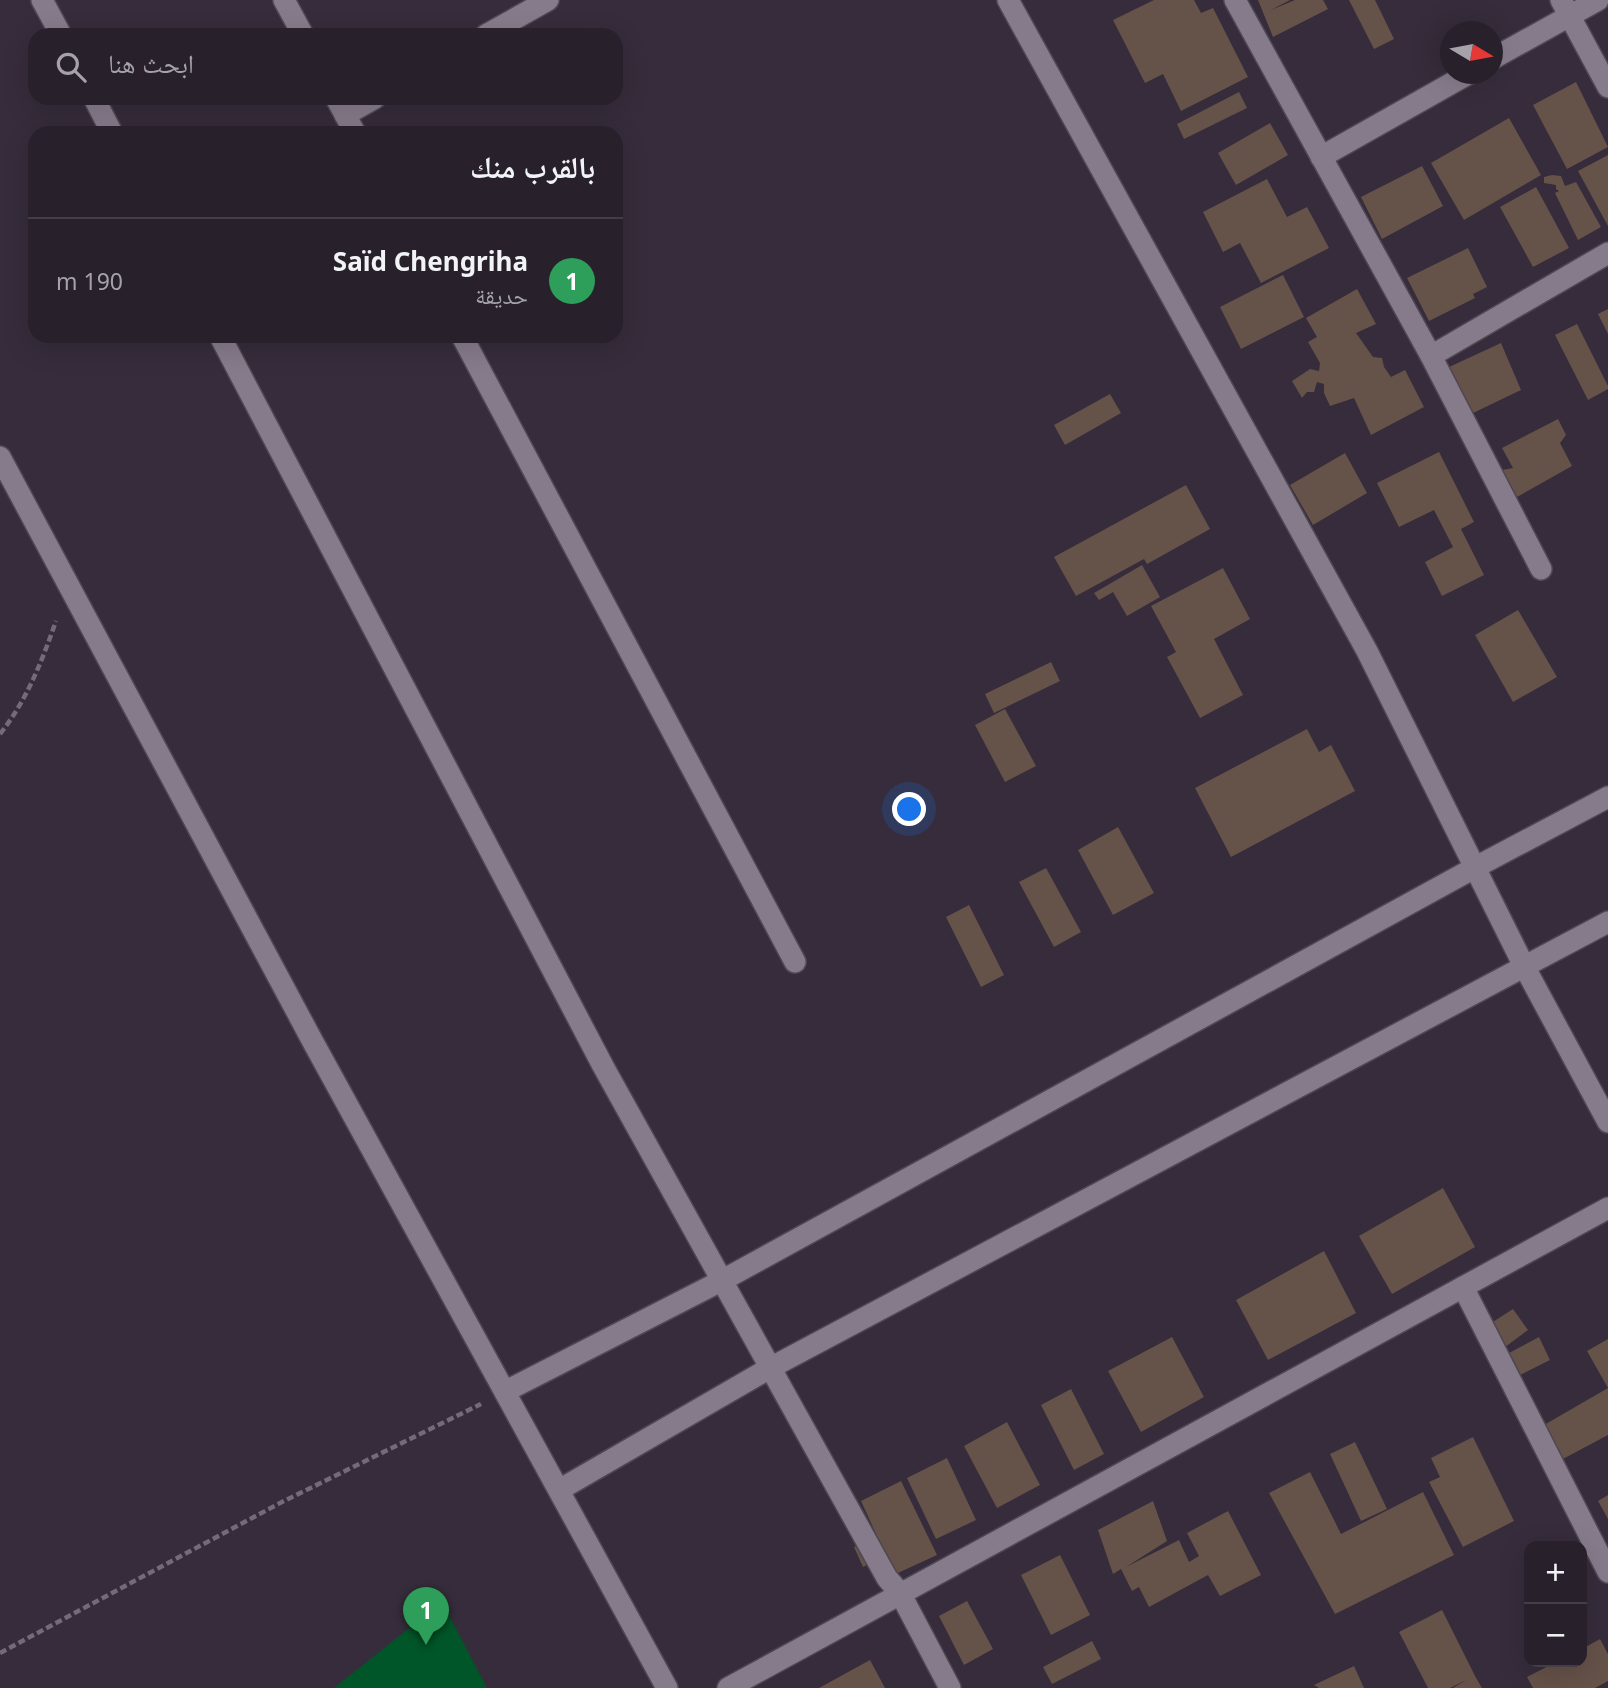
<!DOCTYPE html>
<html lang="ar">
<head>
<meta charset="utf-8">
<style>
  body { margin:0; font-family:"Noto Sans","Noto Naskh Arabic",sans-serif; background:#342e38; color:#f1f3f6; direction:rtl }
  .controls { position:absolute; right:21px; bottom:21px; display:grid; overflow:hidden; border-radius:14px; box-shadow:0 7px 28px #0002 }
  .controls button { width:63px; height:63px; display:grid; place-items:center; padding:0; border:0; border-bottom:2px solid #443e48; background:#28212c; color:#f1f3f6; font:35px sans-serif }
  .compass { position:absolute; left:1440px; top:21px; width:63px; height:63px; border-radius:50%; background:#28212c; box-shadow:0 7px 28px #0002; rotate:100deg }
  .you { position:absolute; left:910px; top:810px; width:24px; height:24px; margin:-18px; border:5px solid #fff; border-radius:50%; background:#1a73e8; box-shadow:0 0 0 10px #1a73e833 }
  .badge { display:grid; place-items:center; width:46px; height:46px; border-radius:50%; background:#1a73e8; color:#fff; font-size:23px; font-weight:700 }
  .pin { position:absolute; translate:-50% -58px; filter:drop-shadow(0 2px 4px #0008) }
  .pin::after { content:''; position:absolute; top:37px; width:24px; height:21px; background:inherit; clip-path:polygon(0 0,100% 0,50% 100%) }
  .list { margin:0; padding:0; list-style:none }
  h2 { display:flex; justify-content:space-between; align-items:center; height:91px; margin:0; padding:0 28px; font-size:30px }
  h2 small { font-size:23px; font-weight:400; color:#a5a3a9 }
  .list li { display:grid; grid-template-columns:46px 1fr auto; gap:21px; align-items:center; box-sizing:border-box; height:126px; padding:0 28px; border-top:2px solid #443e48 }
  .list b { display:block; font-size:26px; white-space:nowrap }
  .list p { margin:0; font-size:23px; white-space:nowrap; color:#a5a3a9 }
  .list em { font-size:23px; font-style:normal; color:#a5a3a9 }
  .icon { flex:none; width:38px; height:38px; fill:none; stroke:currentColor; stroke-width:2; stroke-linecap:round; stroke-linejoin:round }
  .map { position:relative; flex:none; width:1608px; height:1688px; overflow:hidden; direction:ltr }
  .search { position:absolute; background:#28212c; box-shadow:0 7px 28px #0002; left:28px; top:28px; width:595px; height:77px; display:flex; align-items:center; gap:18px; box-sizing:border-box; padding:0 24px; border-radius:21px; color:#a5a3a9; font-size:26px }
  .panel { position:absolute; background:#28212c; box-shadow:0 7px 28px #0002; left:28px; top:126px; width:595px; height:217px; border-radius:21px; direction:rtl }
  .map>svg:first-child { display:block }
  .green { fill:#005628 }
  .building { fill:#655249 }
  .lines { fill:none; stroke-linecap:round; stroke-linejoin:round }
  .minor-casing { stroke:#4f4753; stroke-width:24 }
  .path { stroke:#746b78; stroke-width:4.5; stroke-dasharray:7 3.5; stroke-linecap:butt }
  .minor { stroke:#867b8b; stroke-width:21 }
</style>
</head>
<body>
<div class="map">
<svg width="1608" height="1688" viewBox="0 0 1608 1688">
  <rect width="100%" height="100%" fill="#362c3b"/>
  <polygon class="green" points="442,1602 487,1688 334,1688"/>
  <g class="building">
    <polygon points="1154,0 1194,0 1201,13 1213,8 1248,77 1181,111 1163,74 1145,83 1113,20"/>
    <polygon points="1258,0 1290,0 1271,10 1295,0 1323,0 1328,9 1273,37"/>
    <polygon points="1349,0 1375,0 1394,39 1374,49"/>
    <polygon points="1576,82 1608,147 1567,169 1533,105"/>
    <polygon points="1239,92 1247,108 1184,139 1177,124"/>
    <polygon points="1509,118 1541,175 1464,220 1431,163"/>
    <polygon points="1270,123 1288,155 1236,185 1218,153"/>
    <polygon points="1608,155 1608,226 1578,171"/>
    <polygon points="1422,166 1443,206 1382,239 1361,197"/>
    <polygon points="1552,175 1561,176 1565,186 1576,182 1601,227 1578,240 1555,193 1559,191 1556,189 1556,185 1544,183 1544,177"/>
    <polygon points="1267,179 1287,217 1307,207 1329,248 1261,283 1240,243 1223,252 1203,212"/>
    <polygon points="1536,187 1569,248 1533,267 1500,207"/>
    <polygon points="1468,248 1487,287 1473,294 1475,298 1429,321 1407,278"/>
    <polygon points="1283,275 1304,317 1241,349 1220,307"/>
    <polygon points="1357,289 1376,324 1356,333 1373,357 1382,358 1384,367 1391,377 1405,370 1424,407 1371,435 1354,398 1330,406 1324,393 1324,384 1317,382 1314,392 1307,392 1302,398 1292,381 1310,369 1319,371 1320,363 1308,342 1317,337 1306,318"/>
    <polygon points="1608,309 1608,334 1598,314"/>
    <polygon points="1577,324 1608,386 1608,389 1588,400 1555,335"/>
    <polygon points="1501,343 1521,390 1471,414 1449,367"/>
    <polygon points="1110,394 1121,413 1065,445 1054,425"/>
    <polygon points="1558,419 1566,435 1560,443 1572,466 1517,497 1502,470 1513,468 1502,448"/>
    <polygon points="1439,452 1474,522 1461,529 1484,575 1442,596 1425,562 1453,547 1434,510 1399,527 1377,483"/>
    <polygon points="1345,453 1367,493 1313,525 1290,485"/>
    <polygon points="1186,485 1210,529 1147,564 1144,559 1076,596 1054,557"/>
    <polygon points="1142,565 1160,597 1127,616 1113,592 1099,600 1094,593"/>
    <polygon points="1223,568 1250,619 1214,639 1243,695 1200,718 1167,657 1176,652 1151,606"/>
    <polygon points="1518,610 1557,677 1513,702 1475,635"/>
    <polygon points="1051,662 1060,681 994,713 985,694"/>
    <polygon points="1005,709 1036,766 1005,782 975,725"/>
    <polygon points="1307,729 1319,752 1331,745 1355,791 1231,857 1195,788"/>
    <polygon points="1118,827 1154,893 1113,915 1078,850"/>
    <polygon points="1046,868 1081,932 1054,947 1019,882"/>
    <polygon points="969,905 1004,975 981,987 946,917"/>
    <polygon points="1443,1188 1475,1247 1392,1294 1359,1236"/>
    <polygon points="1324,1251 1356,1313 1268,1360 1236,1300"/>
    <polygon points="1513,1309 1528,1330 1497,1353 1485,1327"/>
    <polygon points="1172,1337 1204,1397 1141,1432 1108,1371"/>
    <polygon points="1539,1337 1550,1360 1520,1375 1509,1353"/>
    <polygon points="1608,1339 1608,1435 1561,1460 1544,1425 1608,1388 1587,1351"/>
    <polygon points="1071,1389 1104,1454 1074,1470 1041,1405"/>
    <polygon points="1007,1422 1040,1485 997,1508 964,1446"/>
    <polygon points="1473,1437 1514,1521 1463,1547 1429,1482 1440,1477 1431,1458"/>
    <polygon points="1355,1442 1387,1509 1361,1521 1330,1454"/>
    <polygon points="947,1458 976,1520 936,1539 907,1478"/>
    <polygon points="1310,1472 1341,1534 1423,1492 1454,1555 1335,1614 1269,1493"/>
    <polygon points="901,1481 937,1555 887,1578 878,1559 863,1567 854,1547 877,1536 861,1501"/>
    <polygon points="1608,1495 1608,1519 1598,1501"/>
    <polygon points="1153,1501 1167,1541 1126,1567 1179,1540 1189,1562 1199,1556 1187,1533 1228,1511 1261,1575 1220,1596 1208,1575 1149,1607 1139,1587 1132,1591 1121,1569 1113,1574 1098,1530"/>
    <polygon points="1060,1555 1090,1615 1051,1635 1021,1575"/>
    <polygon points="967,1601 993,1649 964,1665 939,1616"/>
    <polygon points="1442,1610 1475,1676 1482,1688 1453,1688 1466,1680 1450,1688 1428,1688 1399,1632"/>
    <polygon points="1600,1639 1608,1654 1608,1681 1595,1688 1533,1688 1527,1677 1556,1662 1582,1662 1582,1649"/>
    <polygon points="1092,1641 1101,1659 1052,1684 1043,1667"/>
    <polygon points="870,1660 885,1688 819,1688"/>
    <polygon points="1354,1666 1364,1688 1319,1688 1314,1685"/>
  </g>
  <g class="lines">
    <g class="minor-casing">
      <g id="minor">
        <polyline points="42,0 61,35"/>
        <polyline points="284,0 303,35"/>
        <polyline points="1008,0 1367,651 1524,966 1608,1122"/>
        <polyline points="1235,0 1431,356 1541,569"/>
        <polyline points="1561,0 1608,87"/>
        <polyline points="486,35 548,0"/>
        <polyline points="1492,59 1598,0"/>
        <polyline points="94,98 112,133"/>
        <polyline points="336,98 355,133"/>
        <polyline points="345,115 375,98"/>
        <polyline points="1321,157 1468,74"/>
        <polyline points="220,336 603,1066 887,1578 900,1593 950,1688"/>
        <polyline points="462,336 795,962"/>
        <polyline points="1431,356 1608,253"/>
        <polyline points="0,457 313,1042 667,1688"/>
        <polyline points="1463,1287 1608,1572"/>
        <polyline points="506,1391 721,1281 1476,867 1608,797"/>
        <polyline points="559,1490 770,1368 1608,922"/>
        <polyline points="728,1688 1608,1208"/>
      </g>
    </g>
    <g class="path">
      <path d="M 0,734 C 27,700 42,661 56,621"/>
      <polyline points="0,1653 280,1503 481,1404"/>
    </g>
    <use href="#minor" class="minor"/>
  </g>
</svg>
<div class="controls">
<button>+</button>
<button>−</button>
</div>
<svg class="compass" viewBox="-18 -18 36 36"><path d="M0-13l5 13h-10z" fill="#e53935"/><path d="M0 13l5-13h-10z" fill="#a5a3a9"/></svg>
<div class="you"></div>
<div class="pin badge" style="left:426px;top:1645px;background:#2e9e5b">1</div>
<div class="search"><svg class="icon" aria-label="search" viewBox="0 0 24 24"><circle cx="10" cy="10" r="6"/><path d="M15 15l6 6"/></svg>ابحث هنا</div>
<section class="panel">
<h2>بالقرب منك<small></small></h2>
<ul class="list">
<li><span class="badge" style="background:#2e9e5b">1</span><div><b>Saïd Chengriha</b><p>حديقة</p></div><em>190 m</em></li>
</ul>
</section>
</div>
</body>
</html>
